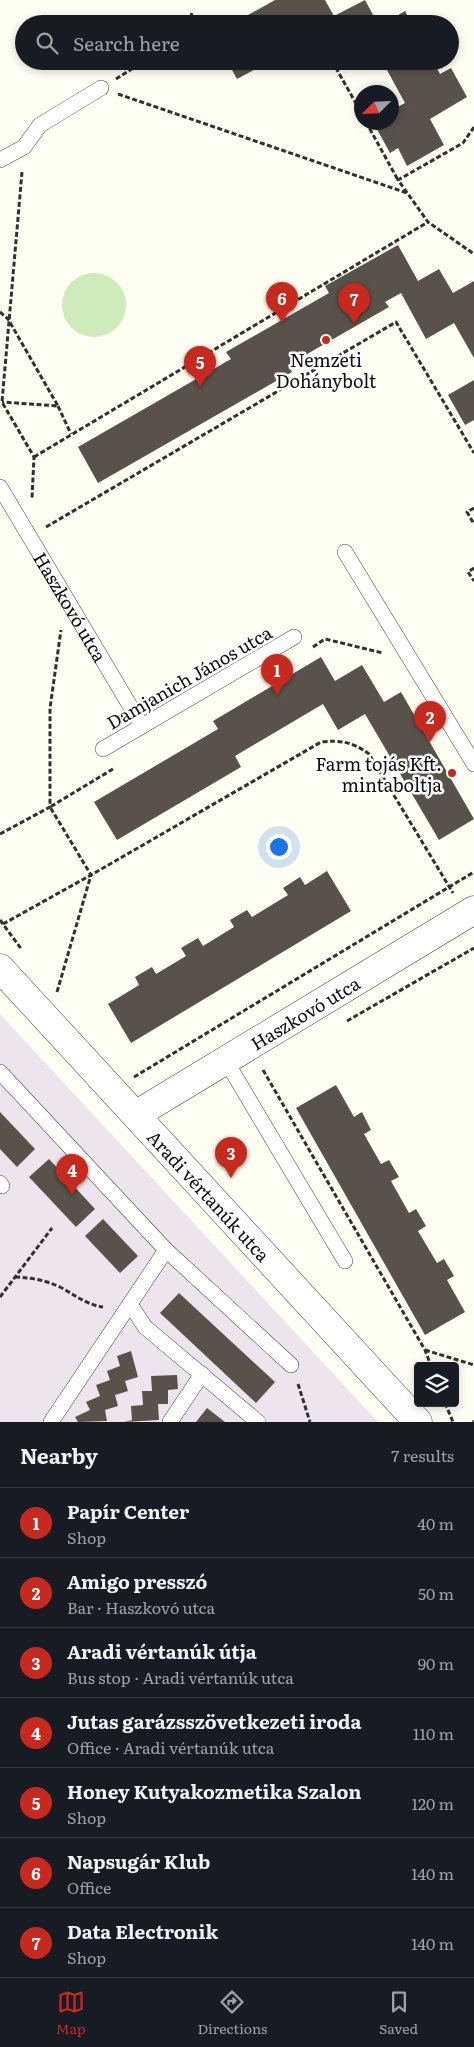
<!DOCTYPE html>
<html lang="en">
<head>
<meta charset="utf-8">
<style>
  body { margin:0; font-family:Literata,serif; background:#20242c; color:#f1f3f6 }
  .controls { position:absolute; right:15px; bottom:15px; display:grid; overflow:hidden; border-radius:5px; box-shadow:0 2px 8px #0003 }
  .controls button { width:45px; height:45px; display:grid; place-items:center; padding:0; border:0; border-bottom:1px solid #363941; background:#171b24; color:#f1f3f6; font:25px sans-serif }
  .compass { position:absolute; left:354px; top:85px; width:45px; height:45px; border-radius:50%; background:#171b24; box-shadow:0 2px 8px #0003; rotate:246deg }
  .you { position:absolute; left:278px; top:846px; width:18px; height:18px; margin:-12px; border:4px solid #fff; border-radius:50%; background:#1a73e8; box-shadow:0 0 0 8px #1a73e833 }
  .badge { display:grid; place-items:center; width:32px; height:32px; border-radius:50%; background:#c7291f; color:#fff; font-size:16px; font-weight:700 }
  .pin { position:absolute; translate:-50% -41px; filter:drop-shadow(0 1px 2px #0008) }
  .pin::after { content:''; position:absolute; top:26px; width:18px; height:15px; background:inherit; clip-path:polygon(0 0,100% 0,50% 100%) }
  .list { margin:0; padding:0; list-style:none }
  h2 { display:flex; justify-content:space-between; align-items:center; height:65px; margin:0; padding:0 20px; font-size:21px }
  h2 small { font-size:16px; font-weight:400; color:#9ea1a6 }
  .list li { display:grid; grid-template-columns:32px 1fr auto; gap:15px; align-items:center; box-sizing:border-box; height:70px; padding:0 20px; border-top:1px solid #363941 }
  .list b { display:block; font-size:19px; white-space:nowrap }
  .list p { margin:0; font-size:16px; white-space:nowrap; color:#9ea1a6 }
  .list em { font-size:16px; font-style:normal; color:#9ea1a6 }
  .icon { flex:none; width:28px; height:28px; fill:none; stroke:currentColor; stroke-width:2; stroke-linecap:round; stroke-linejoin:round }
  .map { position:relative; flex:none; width:474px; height:1422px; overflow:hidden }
  .search { position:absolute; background:#171b24; box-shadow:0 2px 8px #0003; left:15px; right:15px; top:15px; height:55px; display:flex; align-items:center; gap:12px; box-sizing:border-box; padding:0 18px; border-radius:28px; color:#9ea1a6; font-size:19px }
  .sheet { height:555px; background:#171b24 }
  nav { display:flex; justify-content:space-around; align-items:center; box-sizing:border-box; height:70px; border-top:1px solid #363941; background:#171b24; font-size:14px; color:#9ea1a6 }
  nav a { display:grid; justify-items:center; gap:2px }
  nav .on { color:#c7291f }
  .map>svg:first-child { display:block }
  .industrial { fill:#eee4ee }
  .green { fill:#ceecb9 }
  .building { fill:#59524b }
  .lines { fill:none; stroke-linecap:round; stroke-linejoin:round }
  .service-casing { stroke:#424242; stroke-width:16 }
  .minor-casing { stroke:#424242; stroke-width:29 }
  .tertiary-casing { stroke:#424242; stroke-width:29 }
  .path { stroke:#313131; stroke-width:3; stroke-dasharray:5 2.5; stroke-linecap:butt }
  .service { stroke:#fff; stroke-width:15 }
  .minor { stroke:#fff; stroke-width:28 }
  .tertiary { stroke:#fff; stroke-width:28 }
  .poi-dot { fill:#c7291f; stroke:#fff; stroke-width:2 }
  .labels { text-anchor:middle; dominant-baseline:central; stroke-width:5; stroke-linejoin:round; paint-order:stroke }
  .poi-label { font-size:18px; fill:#0f0f0f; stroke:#fff }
  .street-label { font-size:18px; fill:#0f0f0f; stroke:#fff }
</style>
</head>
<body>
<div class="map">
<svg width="474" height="1422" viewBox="0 0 474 1422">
  <rect width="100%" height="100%" fill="#fffef2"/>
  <polygon class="industrial" points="0,1014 378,1422 0,1422"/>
  <circle class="green" cx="94" cy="305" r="32"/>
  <g class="building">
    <polygon points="275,0 325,0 334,16 365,0 378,24 241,24 239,20"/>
    <polygon points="405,11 412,24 383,24"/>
    <polygon points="227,61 270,61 237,79"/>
    <polygon points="347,61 365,61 352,69"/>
    <polygon points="382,61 433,61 440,74 451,68 467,97 430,119 444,145 407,166 398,148 390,153 373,122 392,122 392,110 405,103"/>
    <polygon points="398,245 418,281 439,269 453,293 474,281 474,358 454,323 426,339 401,293 385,302 389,307 288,365 292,372 98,483 78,447 231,359 226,352 329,293 325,286"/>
    <polygon points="474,380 474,420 465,425 448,395"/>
    <polygon points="321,657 335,681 362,665 384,702 401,692 474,819 439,840 365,714 338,730 323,704 235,756 241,767 117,840 94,802 218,729 213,721"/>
    <polygon points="327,871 351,911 131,1043 108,1004 139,985 135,977 152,967 156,974 186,956 181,948 198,938 203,946 234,927 230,920 247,910 252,917 288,895 283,888 300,877 305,885"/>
    <polygon points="336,1085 354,1117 362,1112 371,1130 364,1134 381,1164 389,1160 399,1177 391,1181 409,1213 416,1209 426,1226 418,1231 437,1263 444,1259 454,1276 447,1280 465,1312 425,1335 296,1108"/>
    <polygon points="0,1112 35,1149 17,1167 0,1149"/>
    <polygon points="49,1159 95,1209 76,1227 29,1177"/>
    <polygon points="103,1219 138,1256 120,1273 85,1236"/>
    <polygon points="179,1293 275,1382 256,1403 160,1313"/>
    <polygon points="131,1351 138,1377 125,1381 128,1391 115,1395 118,1406 105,1410 107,1421 78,1422 75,1417 90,1410 86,1402 100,1396 96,1385 110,1380 107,1371 120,1366 117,1356"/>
    <polygon points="177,1375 178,1389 168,1390 168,1404 158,1404 159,1420 124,1422 132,1420 131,1406 143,1405 142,1391 152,1391 151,1376"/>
    <polygon points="207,1408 225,1422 196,1422"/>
  </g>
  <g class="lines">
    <g class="service-casing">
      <g id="service">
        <polyline points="0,160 24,147 40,125 101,88"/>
        <path id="s1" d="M 0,487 L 142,726"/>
        <polyline points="345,552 474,764"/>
        <polyline points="103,749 294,637"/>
        <polyline points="226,1061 345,1261"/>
        <polyline points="0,1072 166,1250 51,1422"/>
        <polyline points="0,1183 2,1186"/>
        <polyline points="166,1250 291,1365"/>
        <polyline points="130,1304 145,1327 258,1422"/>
        <polyline points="170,1422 202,1374"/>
      </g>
    </g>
    <g class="minor-casing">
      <g id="minor">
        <path id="s2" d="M 137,1114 L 474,910"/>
      </g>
    </g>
    <g class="tertiary-casing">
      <g id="tertiary">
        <path id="s3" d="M 0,968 L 418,1422"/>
      </g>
    </g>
    <g class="path">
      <polyline points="188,24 192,13"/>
      <polyline points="332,61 362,114"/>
      <polyline points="116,79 144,61"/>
      <polyline points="118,94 407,193"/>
      <polyline points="366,122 398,180"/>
      <polyline points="474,127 463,143 398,180 428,222 474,254"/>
      <polyline points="22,172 2,402 34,457 32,498"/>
      <polyline points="0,312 8,319 58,406 2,402"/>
      <polyline points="58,406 71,434"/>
      <polyline points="34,457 428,222"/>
      <polyline points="474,508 467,512 474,524"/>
      <polyline points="46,527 396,322 474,453"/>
      <polyline points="474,568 468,572 474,581"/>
      <polyline points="313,647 325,639 383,653"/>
      <path d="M 113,769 L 50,807 L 91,875 L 321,742 C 341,740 353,742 369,754 L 453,893"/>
      <polyline points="0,834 50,807 50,708 61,630"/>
      <polyline points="0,920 22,950"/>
      <polyline points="3,924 91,875"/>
      <polyline points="57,992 91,875"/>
      <polyline points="347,1021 474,948"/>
      <polyline points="263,1070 425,1350 431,1366"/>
      <polyline points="134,1077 474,872"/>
      <path d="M 15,1277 C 32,1278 45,1280 60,1287 C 75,1295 87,1305 103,1307"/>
      <polyline points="0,1297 52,1228"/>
      <polyline points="425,1350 474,1365"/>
      <polyline points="298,1384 310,1422"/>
      <polyline points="445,1403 453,1422"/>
      <polyline points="473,1422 474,1421"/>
    </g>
    <use href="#service" class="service"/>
    <use href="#minor" class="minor"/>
    <use href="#tertiary" class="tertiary"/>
  </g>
  <g class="poi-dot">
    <circle cx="326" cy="340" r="5"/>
    <circle cx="452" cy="773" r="5"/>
  </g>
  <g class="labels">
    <g class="poi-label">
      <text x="326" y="359">Nemzeti<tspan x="326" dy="21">Dohánybolt</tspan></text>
      <text x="442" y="763" text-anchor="end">Farm tojás Kft.<tspan x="442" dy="21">mintaboltja</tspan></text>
    </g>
    <g class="street-label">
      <text stroke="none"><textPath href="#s1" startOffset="139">Haszkovó utca</textPath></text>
      <text transform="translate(189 677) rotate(-30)">Damjanich János utca</text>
      <text stroke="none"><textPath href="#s2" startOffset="196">Haszkovó utca</textPath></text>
      <text stroke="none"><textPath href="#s3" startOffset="309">Aradi vértanúk utca</textPath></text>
    </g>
  </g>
</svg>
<div class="controls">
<button><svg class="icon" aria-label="layers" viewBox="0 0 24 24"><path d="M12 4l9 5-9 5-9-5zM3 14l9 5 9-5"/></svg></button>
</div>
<svg class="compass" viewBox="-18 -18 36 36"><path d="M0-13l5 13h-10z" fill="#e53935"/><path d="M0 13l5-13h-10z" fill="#9ea1a6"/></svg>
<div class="you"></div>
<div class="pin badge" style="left:277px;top:695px">1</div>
<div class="pin badge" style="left:430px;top:742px">2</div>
<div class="pin badge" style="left:231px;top:1178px">3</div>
<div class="pin badge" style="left:72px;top:1195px">4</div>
<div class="pin badge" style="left:200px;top:387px">5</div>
<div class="pin badge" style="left:282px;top:323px">6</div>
<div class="pin badge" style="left:354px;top:324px">7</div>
<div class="search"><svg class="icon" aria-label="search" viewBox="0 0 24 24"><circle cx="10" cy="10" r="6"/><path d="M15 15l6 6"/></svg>Search here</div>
</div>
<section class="sheet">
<h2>Nearby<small>7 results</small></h2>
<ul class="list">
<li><span class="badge">1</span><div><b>Papír Center</b><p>Shop</p></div><em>40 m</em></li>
<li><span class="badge">2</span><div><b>Amigo presszó</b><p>Bar · Haszkovó utca</p></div><em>50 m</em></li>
<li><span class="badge">3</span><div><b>Aradi vértanúk útja</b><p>Bus stop · Aradi vértanúk utca</p></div><em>90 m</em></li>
<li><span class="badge">4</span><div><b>Jutas garázsszövetkezeti iroda</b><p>Office · Aradi vértanúk utca</p></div><em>110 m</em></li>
<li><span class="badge">5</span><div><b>Honey Kutyakozmetika Szalon</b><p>Shop</p></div><em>120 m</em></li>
<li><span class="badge">6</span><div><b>Napsugár Klub</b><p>Office</p></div><em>140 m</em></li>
<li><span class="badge">7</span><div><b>Data Electronik</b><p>Shop</p></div><em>140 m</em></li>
</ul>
</section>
<nav>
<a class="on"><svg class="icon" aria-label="map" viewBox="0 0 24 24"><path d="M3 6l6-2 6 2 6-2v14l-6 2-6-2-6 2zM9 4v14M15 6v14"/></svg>Map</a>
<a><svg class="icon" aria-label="directions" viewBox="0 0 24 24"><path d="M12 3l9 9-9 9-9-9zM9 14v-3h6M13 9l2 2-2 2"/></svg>Directions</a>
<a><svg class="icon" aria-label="saved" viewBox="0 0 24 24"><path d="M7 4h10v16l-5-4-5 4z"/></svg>Saved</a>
</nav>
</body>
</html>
